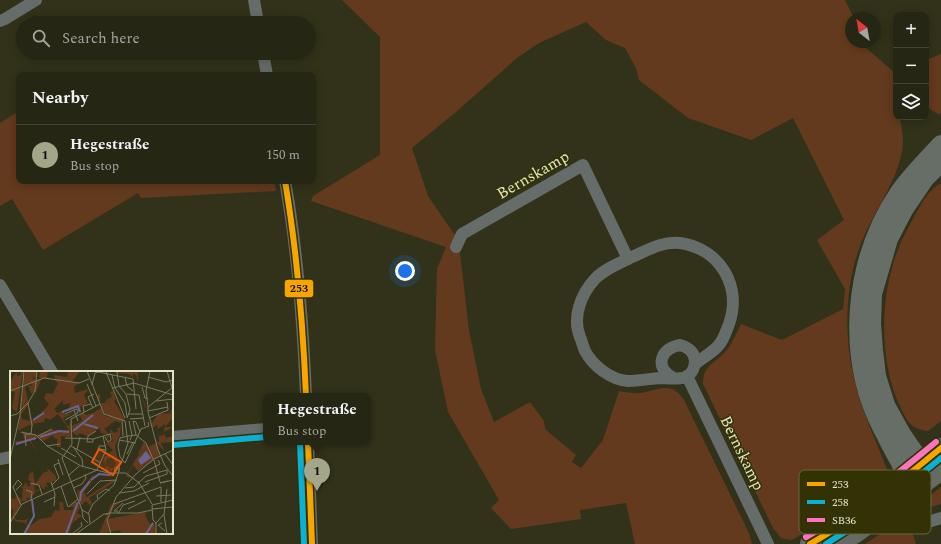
<!DOCTYPE html>
<html lang="en">
<head>
<meta charset="utf-8">
<style>
  body { margin:0; font-family:Spectral,serif; background:#2e2e1d; color:#f1f3f6 }
  .controls { position:absolute; right:12px; top:12px; display:grid; overflow:hidden; border-radius:8px; box-shadow:0 2px 10px #0003 }
  .controls button { width:36px; height:36px; display:grid; place-items:center; padding:0; border:0; border-bottom:1px solid #424334; background:#262614; color:#f1f3f6; font:20px sans-serif }
  .compass { position:absolute; left:845px; top:12px; width:36px; height:36px; border-radius:50%; background:#262614; box-shadow:0 2px 10px #0003; rotate:329deg }
  .you { position:absolute; left:405px; top:271px; width:14px; height:14px; margin:-10px; border:3px solid #fff; border-radius:50%; background:#1a73e8; box-shadow:0 0 0 6px #1a73e833 }
  .badge { display:grid; place-items:center; width:26px; height:26px; border-radius:50%; background:#a4a68a; color:#111; font-size:13px; font-weight:700 }
  .pin { position:absolute; translate:-50% -33px; filter:drop-shadow(0 1px 2px #0008) }
  .pin::after { content:''; position:absolute; top:21px; width:14px; height:12px; background:inherit; clip-path:polygon(0 0,100% 0,50% 100%) }
  .popup { position:absolute; left:263px; top:393px; width:108px; height:52px; box-sizing:border-box; display:grid; place-content:center; border-radius:8px; background:#262614; filter:drop-shadow(0 1px 3px #0005); font-size:13px; white-space:nowrap; color:#a4a5a0 }
  .popup b { font-size:15px; color:#f1f3f6 }
  .popup::after { content:''; position:absolute; left:50%; top:100%; margin-left:-8px; border:8px solid transparent; border-top-color:#262614 }
  .list { margin:0; padding:0; list-style:none }
  h2 { display:flex; justify-content:space-between; align-items:center; height:52px; margin:0; padding:0 16px; font-size:17px }
  h2 small { font-size:13px; font-weight:400; color:#a4a5a0 }
  .list li { display:grid; grid-template-columns:26px 1fr auto; gap:12px; align-items:center; box-sizing:border-box; height:60px; padding:0 16px; border-top:1px solid #424334 }
  .list b { display:block; font-size:15px; white-space:nowrap }
  .list p { margin:0; font-size:13px; white-space:nowrap; color:#a4a5a0 }
  .list em { font-size:13px; font-style:normal; color:#a4a5a0 }
  .icon { flex:none; width:22px; height:22px; fill:none; stroke:currentColor; stroke-width:2; stroke-linecap:round; stroke-linejoin:round }
  .map { position:relative; flex:none; width:941px; height:544px; overflow:hidden }
  .search { position:absolute; background:#262614; box-shadow:0 2px 10px #0003; left:16px; top:16px; width:300px; height:44px; display:flex; align-items:center; gap:10px; box-sizing:border-box; padding:0 14px; border-radius:22px; color:#a4a5a0; font-size:15px }
  .panel { position:absolute; background:#262614; box-shadow:0 2px 10px #0003; left:16px; top:72px; width:300px; height:112px; border-radius:8px }
  .map>svg:first-child { display:block }
  .green { fill:#633a1d }
  .lines { fill:none; stroke-linecap:round; stroke-linejoin:round }
  .street { stroke:#656c69; stroke-width:12 }
  .secondary { stroke:#666e67; stroke-width:18 }
  .primary { stroke:#656a62; stroke-width:20 }
  .bus-1-casing { stroke:#323204; stroke-width:9 }
  .bus-2-casing { stroke:#323204; stroke-width:9 }
  .bus-3-casing { stroke:#323204; stroke-width:9 }
  .bus-1 { stroke:#f7a600; stroke-width:6 }
  .bus-2 { stroke:#0dafd3; stroke-width:6 }
  .bus-3 { stroke:#fc73be; stroke-width:6 }
  .labels { text-anchor:middle; dominant-baseline:central; stroke-width:3; stroke-linejoin:round; paint-order:stroke }
  .street-label { font-size:16px; fill:#e2e4c6; stroke:#323204 }
  .inset-river { fill:none; stroke:#6a6493; stroke-width:2 }
  .inset-road { fill:none; stroke:#78795f; stroke-width:1 }
  .view { fill:#e8590c; fill-opacity:0.15; stroke:#e8590c; stroke-width:2 }
  .inset-edge { fill:none; stroke:#e2e4c6; stroke-width:2 }
  .key { fill:#323204; stroke:#67673e; stroke-width:1 }
  .key-label { font-size:11px; fill:#e2e4c6 }
  .line-badge { stroke:#323204; stroke-width:1.5 }
  .pale-badge-label { font-size:11px; text-anchor:middle; font-weight:bold; fill:#111 }
</style>
</head>
<body>
<div class="map">
<svg width="941" height="544" viewBox="0 0 941 544">
  <rect width="100%" height="100%" fill="#32321a"/>
  <g class="green">
    <path d="M 342,0 L 845,0 L 854,18 L 851,18 L 851,29 L 847,31 L 851,35 L 851,42 L 859,42 L 894,72 L 896,71 L 896,117 L 902,117 L 900,119 C 901,126 903,133 903,140 C 903,176 870,216 859,249 C 845,287 844,338 854,378 C 861,409 875,439 887,469 L 866,493 L 845,507 L 792,540 L 785,539 L 781,538 L 773,528 L 703,384 C 703,365 714,364 725,352 C 732,344 736,334 741,324 L 782,340 L 843,309 L 845,289 L 817,240 L 844,220 L 793,118 L 751,140 L 688,118 L 639,80 L 636,68 L 625,48 L 606,40 L 586,22 L 539,43 L 517,58 L 456,112 L 412,148 L 428,196 L 454,234 L 468,235 L 460,253 L 469,330 L 481,389 L 494,422 L 530,402 L 544,421 L 545,429 L 576,455 L 572,462 L 581,468 L 603,440 L 619,391 C 626,392 634,394 641,393 C 660,390 670,380 684,400 L 749,533 L 752,544 L 635,544 L 626,503 L 580,510 L 581,519 L 511,529 L 491,508 L 499,500 L 448,412 L 435,350 L 437,269 L 446,247 L 311,201 L 313,196 L 380,155 L 380,37 Z"/>
    <polygon points="941,54 941,112 939,115 926,106 926,60"/>
    <polygon points="19,111 19,181 274,181 276,191 141,198 138,193 43,250 12,199 0,206 0,123"/>
    <path d="M 941,183 L 941,421 L 928,431 C 908,428 907,420 899,404 C 882,367 880,312 891,272 C 895,253 904,235 913,219 C 920,206 928,190 941,183 Z"/>
    <path d="M 941,487 L 941,504 C 932,507 921,508 919,518 L 909,522 L 916,544 L 865,544 L 891,527 Z"/>
  </g>
  <g class="lines">
    <g class="street">
      <polyline points="254,0 258,23"/>
      <polyline points="0,21 5,19 36,0"/>
      <polyline points="263,53 267,75"/>
      <path d="M 285,181 C 298,252 303,324 306,396"/>
      <polyline points="456,247 462,234 583,165 628,259"/>
      <polyline points="0,285 52,372"/>
      <polyline points="687,376 768,544"/>
      <path d="M 672,377 C 654,367 661,348 680,345 C 684,346 688,348 691,351 C 698,359 695,372 686,377 C 679,380 666,378 659,378 C 649,379 638,381 628,381 C 611,380 593,366 585,351 C 583,347 582,341 580,337 C 572,317 581,294 595,279 C 604,269 620,263 632,257 C 648,250 662,241 680,243 C 721,249 742,287 729,324 C 726,331 724,340 718,346 C 712,353 702,358 695,364"/>
      <polyline points="172,437 266,429"/>
      <polyline points="308,442 312,544"/>
      <polyline points="0,459 11,457"/>
      <polyline points="915,526 941,518"/>
    </g>
    <path class="secondary" d="M 941,144 C 927,159 911,175 899,192 C 853,260 844,355 882,429 C 888,440 893,451 899,461 C 901,465 903,471 907,475 C 910,478 918,481 923,483 L 922,463 L 902,434 L 886,405 L 877,376 L 874,350 L 872,324 L 873,294 L 889,239 L 904,210 L 925,179 L 941,163"/>
    <g class="primary">
      <path d="M 810,544 C 858,519 900,481 941,448"/>
      <polyline points="838,544 857,532 941,470"/>
    </g>
    <g class="bus-1-casing">
      <g id="bus-1">
        <path d="M 285,181 C 297,252 303,324 306,396"/>
        <polyline points="308,442 312,544"/>
        <path d="M 810,544 C 858,517 899,482 941,448"/>
      </g>
    </g>
    <g class="bus-2-casing">
      <g id="bus-2">
        <polyline points="300,442 304,544"/>
        <polyline points="173,445 266,437"/>
        <polyline points="826,544 867,518 941,458"/>
      </g>
    </g>
    <g class="bus-3-casing">
      <path id="bus-3" d="M 806,537 C 853,511 894,476 936,442"/>
    </g>
    <use href="#bus-1" class="bus-1"/>
    <use href="#bus-2" class="bus-2"/>
    <use href="#bus-3" class="bus-3"/>
  </g>
  <g class="labels">
    <g class="street-label">
      <text transform="translate(533 175) rotate(-30)">Bernskamp</text>
      <text transform="translate(742 453) rotate(64)">Bernskamp</text>
    </g>
  </g>
  <g transform="translate(10 371)">
    <rect width="163" height="163" fill="#32321a"/>
    <path d="M 11,0 L 13,0 L 7,41 L 2,37 L 5,21 L 0,20 L 0,10 L 7,1 L 7,5 L 11,4 ZM 15,0 L 27,1 L 26,6 L 22,7 L 26,9 L 32,8 L 29,6 L 30,0 L 38,0 L 37,7 L 32,7 L 26,21 L 21,22 L 18,14 L 22,15 L 21,12 L 15,16 L 22,50 L 37,36 L 39,33 L 34,27 L 36,22 L 43,23 L 48,12 L 45,10 L 44,4 L 57,6 L 58,0 L 70,0 L 62,11 L 69,12 L 64,16 L 65,22 L 79,18 L 74,24 L 78,32 L 70,36 L 72,42 L 66,36 L 65,39 L 63,37 L 58,39 L 59,41 L 58,39 L 54,41 L 55,44 L 67,41 L 53,47 L 56,54 L 59,55 L 62,46 L 61,66 L 51,65 L 51,76 L 47,76 L 47,68 L 44,67 L 43,64 L 34,70 L 28,67 L 20,69 L 25,77 L 26,80 L 19,69 L 5,74 L 6,70 L 15,70 L 13,63 L 8,61 L 27,64 L 40,59 L 59,59 L 48,43 L 40,49 L 35,47 L 34,51 L 22,53 L 24,55 L 19,54 L 8,60 ZM 53,29 L 53,34 L 60,32 L 59,38 L 47,42 L 44,38 ZM 18,34 L 20,50 L 12,48 L 11,44 ZM 111,0 L 131,0 L 128,2 L 128,12 L 136,37 L 135,37 L 126,4 L 123,3 L 123,6 L 119,3 L 107,2 ZM 103,20 L 106,28 L 104,30 L 115,49 L 110,50 L 111,52 L 110,64 L 105,75 L 108,91 L 111,93 L 100,101 L 100,97 L 104,97 L 106,92 L 102,87 L 97,87 L 95,95 L 99,96 L 99,101 L 96,101 L 94,87 L 103,79 L 96,72 L 103,70 L 100,58 L 104,62 L 108,61 L 107,57 L 110,57 L 111,52 L 105,50 L 94,58 L 99,63 L 99,66 L 96,68 L 98,63 L 91,62 L 90,57 L 77,65 L 70,62 L 67,65 L 61,60 L 63,60 L 62,55 L 72,50 L 70,43 L 74,41 L 76,44 L 83,42 L 91,37 L 94,44 L 101,47 L 94,42 L 87,24 L 90,23 L 90,32 L 95,32 L 97,27 L 104,42 L 98,28 L 102,26 L 100,21 ZM 163,36 L 163,40 L 158,44 L 163,41 L 163,47 L 155,56 L 163,56 L 154,61 L 156,67 L 163,65 L 163,71 L 151,72 L 155,81 L 146,71 L 153,70 L 149,70 L 149,65 L 154,64 L 154,59 L 155,55 L 155,53 L 148,58 L 147,54 L 142,57 L 141,53 L 148,43 L 159,42 ZM 134,71 L 138,76 L 146,72 L 151,84 L 128,100 L 123,94 L 118,103 L 122,106 L 117,106 L 116,105 L 127,86 L 137,76 L 127,85 ZM 37,97 L 46,105 L 46,110 L 36,112 L 38,117 L 35,115 L 34,119 L 29,113 L 24,115 L 25,120 L 30,118 L 30,119 L 25,121 L 21,128 L 16,126 L 17,130 L 12,130 L 4,146 L 0,151 L 4,139 L 0,138 L 0,127 L 5,128 L 6,124 L 12,129 L 13,117 L 11,116 L 14,115 L 15,111 L 19,116 L 22,111 L 18,109 L 19,103 L 23,100 L 25,113 L 33,102 L 38,100 ZM 89,103 L 103,103 L 102,106 L 89,104 L 84,107 L 74,121 L 77,126 L 101,110 L 106,110 L 79,127 L 82,132 L 81,135 L 76,130 L 70,135 L 67,119 L 71,120 L 82,105 ZM 66,130 L 70,136 L 67,142 L 72,145 L 62,152 L 59,163 L 14,163 L 18,156 L 15,154 L 16,152 L 5,150 L 4,148 L 5,146 L 6,149 L 15,149 L 18,147 L 16,154 L 18,156 L 30,148 L 41,146 L 45,139 L 50,140 L 49,131 L 53,131 L 54,139 L 63,139 L 63,136 L 59,136 ZM 110,132 L 105,135 L 97,148 L 136,141 L 135,144 L 140,153 L 144,151 L 146,163 L 111,163 L 110,159 L 89,163 L 101,134 Z" fill="#633a1d" fill-rule="evenodd"/>
    <path d="M 136,80 L 141,87 L 131,94 L 128,89 Z" fill="#6a6493"/>
    <path class="inset-river" d="M 52,41 L 68,35 L 70,41M 23,49 L 34,42M 74,53 L 88,57M 63,60 L 83,44M 30,66 L 49,60 L 59,61M 6,73 L 26,67M 81,109 L 89,103 L 100,104M 70,130 L 71,121 L 80,110M 14,163 L 24,145 L 22,129M 56,163 L 68,131M 136,163 L 143,152"/>
    <path class="inset-road" d="M 77,0 L 94,43 L 115,50 L 118,72 L 111,93 L 105,97 L 104,102M 102,0 L 107,1 L 109,15 L 116,23M 157,0 L 162,17M 96,1 L 115,47M 102,4 L 105,17 L 115,32 L 117,46M 138,6 L 156,11 L 163,9M 115,7 L 117,15 L 123,20M 77,13 L 86,35M 82,14 L 85,2 L 88,1 L 123,8 L 126,38M 132,16 L 135,27 L 138,28M 163,16 L 138,36 L 138,41 L 148,79 L 155,95 L 163,105M 103,17 L 124,12 L 163,24M 0,20 L 34,7 L 69,12 L 79,8M 116,23 L 120,39 L 117,47M 117,23 L 129,24 L 135,55M 146,30 L 163,28M 138,36 L 136,20 L 140,0M 83,37 L 78,26 L 84,23M 138,40 L 158,36M 74,41 L 73,35 L 81,33M 55,43 L 64,39 L 68,50M 119,43 L 132,43M 0,45 L 7,43 L 18,32 L 25,20 L 27,0M 139,47 L 158,39 L 157,31M 120,48 L 134,47M 55,49 L 68,42 L 67,38 L 64,39M 112,50 L 113,65M 119,50 L 122,64 L 120,69M 123,50 L 126,64M 123,50 L 126,51 L 130,61M 11,61 L 26,64 L 37,75 L 71,95 L 98,102 L 116,102 L 129,112M 28,65 L 42,58M 95,66 L 98,71 L 101,69 L 100,62M 55,67 L 83,68 L 100,63M 83,68 L 83,71 L 77,71 L 78,65 L 86,60M 109,69 L 126,72M 16,75 L 15,63 L 21,63 L 22,54 L 18,32M 37,75 L 50,73M 61,75 L 91,92M 96,75 L 89,75 L 89,78 L 96,79M 51,77 L 66,86M 64,77 L 72,88 L 73,96M 67,79 L 70,66M 117,83 L 123,71M 155,83 L 163,94M 0,88 L 10,44 L 14,0M 48,88 L 53,104M 144,89 L 150,111M 115,92 L 110,86 L 108,75 L 110,67 L 118,65 L 126,64 L 136,72 L 143,88M 115,92 L 131,58 L 139,55 L 138,51M 133,102 L 150,93 L 148,89M 58,105 L 69,95M 128,110 L 142,133M 158,110 L 150,112 L 163,109M 41,111 L 45,123 L 44,135M 20,112 L 29,114 L 32,123M 42,114 L 49,107 L 44,94 L 49,92M 51,115 L 58,136 L 68,128M 151,116 L 151,131M 63,117 L 72,113 L 76,107 L 75,103M 115,117 L 124,116 L 136,105 L 157,99 L 157,103 L 135,111M 157,118 L 154,144 L 157,163M 6,119 L 12,113 L 8,109 L 3,116 L 11,134M 16,119 L 22,121 L 21,129M 109,122 L 124,120 L 139,112M 77,123 L 90,110 L 107,109M 146,125 L 161,124M 88,128 L 87,124 L 96,118 L 100,120M 34,131 L 45,126M 104,133 L 151,116M 142,134 L 163,129M 142,134 L 143,149 L 146,152M 118,138 L 136,129M 142,138 L 163,136M 72,139 L 73,147 L 78,152M 108,140 L 104,140 L 113,132M 99,142 L 128,142 L 142,139M 78,143 L 83,133 L 104,114 L 109,100 L 109,94 L 109,101M 96,143 L 100,142 L 106,126 L 126,103 L 144,88 L 163,79M 100,143 L 97,149 L 101,163M 108,143 L 113,134 L 125,130M 0,152 L 12,133 L 87,99 L 96,79 L 93,65M 80,152 L 79,143 L 72,139 L 52,87 L 62,73 L 61,48 L 90,33M 152,152 L 148,154 L 155,160M 62,163 L 72,155 L 71,151M 66,163 L 94,143 L 98,143M 146,163 L 146,152 L 154,143"/>
    <path class="view" d="M 89,78 L 111,91 L 103,104 L 82,91 Z"/>
    <rect width="163" height="163" class="inset-edge"/>
  </g>
  <rect x="799" y="470" width="132" height="64" rx="6" class="key"/>
  <rect x="807" y="482" width="18" height="4" fill="#f7a600"/>
  <rect x="807" y="500" width="18" height="4" fill="#0dafd3"/>
  <rect x="807" y="518" width="18" height="4" fill="#fc73be"/>
  <g class="key-label">
    <text x="832" y="488">253</text>
    <text x="832" y="506">258</text>
    <text x="832" y="524">SB36</text>
  </g>
  <rect class="line-badge" x="284" y="279" width="30" height="19" rx="4" fill="#f7a600"/>
  <g class="pale-badge-label">
    <text x="299" y="292">253</text>
  </g>
</svg>
<div class="controls">
<button>+</button>
<button>−</button>
<button><svg class="icon" aria-label="layers" viewBox="0 0 24 24"><path d="M12 4l9 5-9 5-9-5zM3 14l9 5 9-5"/></svg></button>
</div>
<svg class="compass" viewBox="-18 -18 36 36"><path d="M0-13l5 13h-10z" fill="#e53935"/><path d="M0 13l5-13h-10z" fill="#a4a5a0"/></svg>
<div class="you"></div>
<div class="pin badge" style="left:317px;top:491px">1</div>
<div class="popup"><b>Hegestraße</b>Bus stop</div>
<div class="search"><svg class="icon" aria-label="search" viewBox="0 0 24 24"><circle cx="10" cy="10" r="6"/><path d="M15 15l6 6"/></svg>Search here</div>
<section class="panel">
<h2>Nearby<small></small></h2>
<ul class="list">
<li><span class="badge">1</span><div><b>Hegestraße</b><p>Bus stop</p></div><em>150 m</em></li>
</ul>
</section>
</div>
</body>
</html>
